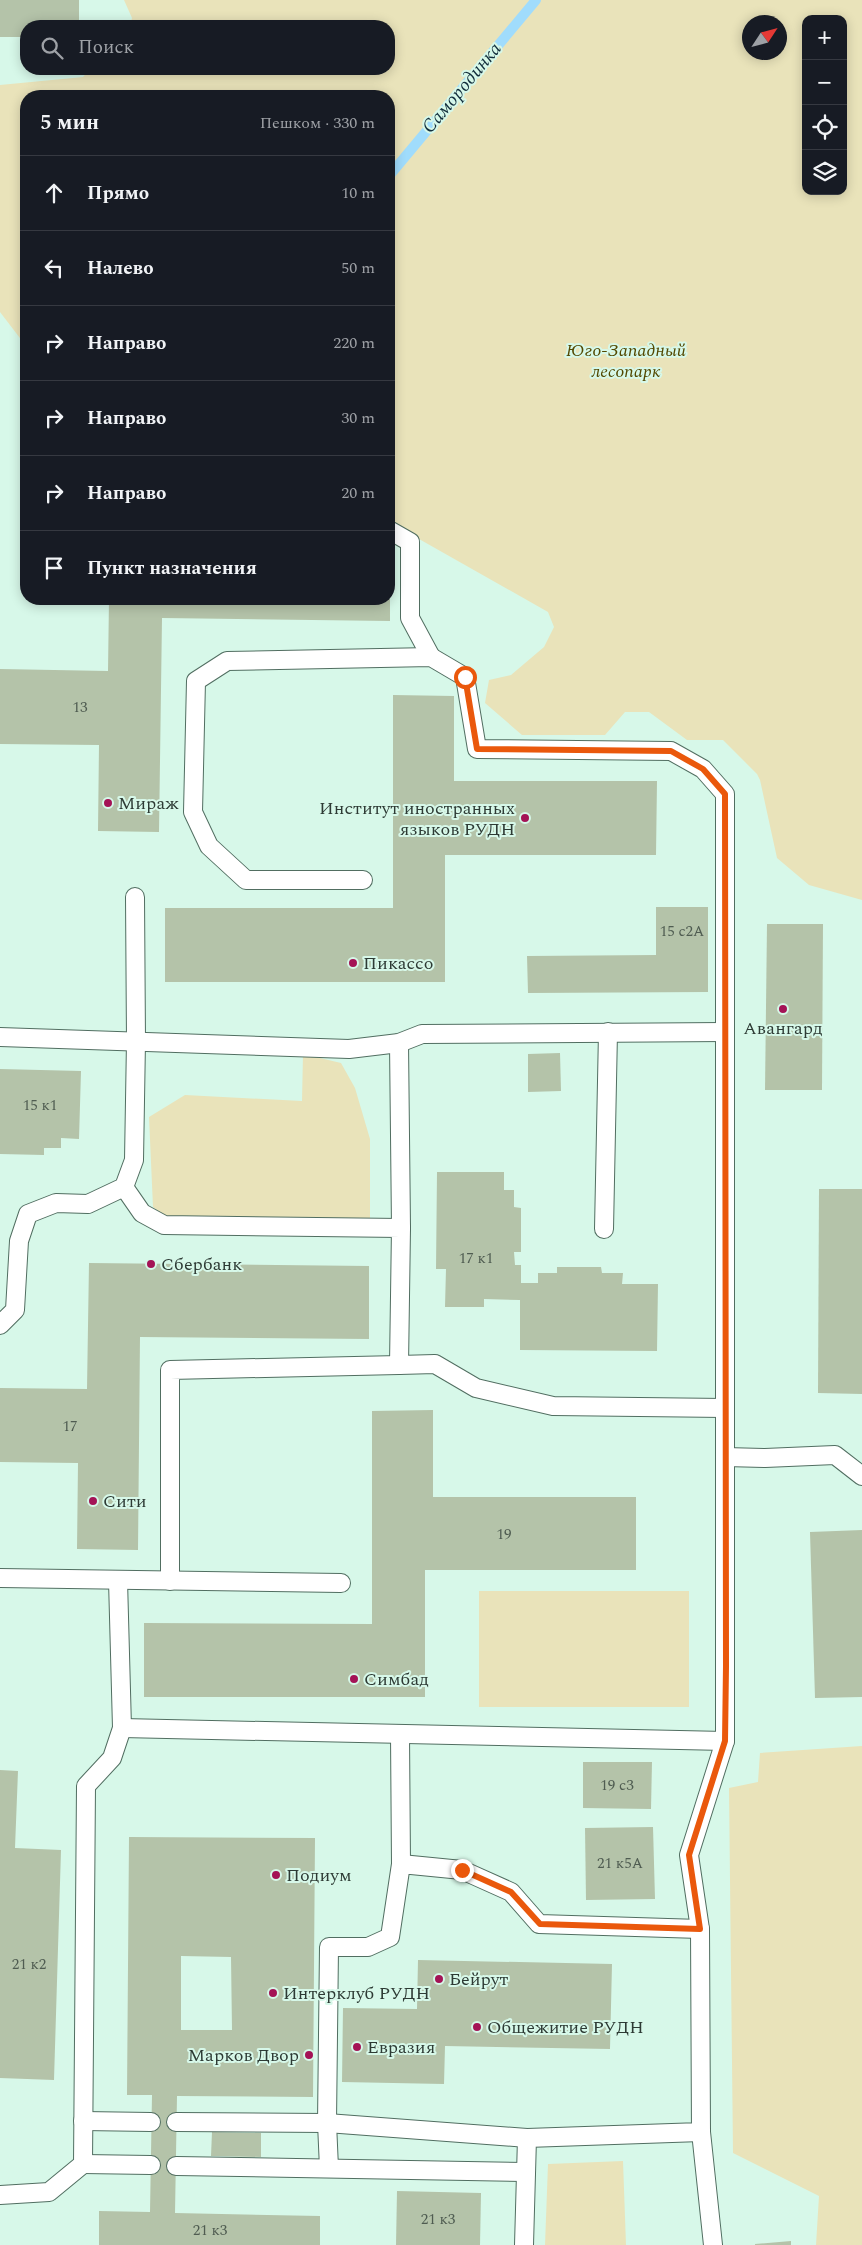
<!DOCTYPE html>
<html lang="ru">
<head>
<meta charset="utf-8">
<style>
  body { margin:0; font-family:Spectral,serif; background:#242831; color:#f1f3f6 }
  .controls { position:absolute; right:15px; top:15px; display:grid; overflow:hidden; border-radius:10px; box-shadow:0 2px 12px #0003 }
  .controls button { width:45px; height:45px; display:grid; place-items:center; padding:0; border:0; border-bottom:1px solid #363941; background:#171b24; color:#f1f3f6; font:25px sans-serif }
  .compass { position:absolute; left:742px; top:15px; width:45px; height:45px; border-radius:50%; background:#171b24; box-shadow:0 2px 12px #0003; rotate:54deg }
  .stop { position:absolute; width:15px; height:15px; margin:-11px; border:4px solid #ea580c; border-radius:50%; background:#fff }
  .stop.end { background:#ea580c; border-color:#fff; box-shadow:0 1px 5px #0008 }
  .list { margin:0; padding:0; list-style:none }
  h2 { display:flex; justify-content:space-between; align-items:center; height:65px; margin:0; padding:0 20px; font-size:21px }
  h2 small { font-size:16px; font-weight:400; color:#9ea1a6 }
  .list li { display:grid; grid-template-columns:32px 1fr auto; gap:15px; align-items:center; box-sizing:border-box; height:75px; padding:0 20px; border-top:1px solid #363941 }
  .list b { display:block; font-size:19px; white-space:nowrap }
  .list em { font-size:16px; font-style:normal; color:#9ea1a6 }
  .icon { flex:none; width:28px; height:28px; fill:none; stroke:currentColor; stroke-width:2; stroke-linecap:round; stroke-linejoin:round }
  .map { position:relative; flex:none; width:862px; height:2245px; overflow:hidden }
  .search { position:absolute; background:#171b24; box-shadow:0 2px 12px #0003; left:20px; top:20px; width:375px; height:55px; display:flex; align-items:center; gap:12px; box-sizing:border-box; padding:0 18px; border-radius:20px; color:#9ea1a6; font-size:19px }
  .panel { position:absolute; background:#171b24; box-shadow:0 2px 12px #0003; left:20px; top:90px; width:375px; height:515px; border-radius:20px }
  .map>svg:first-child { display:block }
  .green { fill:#e9e3ba; fill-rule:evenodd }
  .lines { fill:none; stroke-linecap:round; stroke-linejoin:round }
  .stream { stroke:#a0dcfc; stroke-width:10 }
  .building { fill:#b4c3a9; fill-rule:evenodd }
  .lane-casing { stroke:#516e61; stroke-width:20 }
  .lane { stroke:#fff; stroke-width:18 }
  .route { stroke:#ea580c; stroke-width:6 }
  .poi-dot { fill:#a41356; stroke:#d7f8e9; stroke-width:2 }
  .labels { text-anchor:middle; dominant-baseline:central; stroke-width:4; stroke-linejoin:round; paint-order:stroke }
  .number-label { font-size:15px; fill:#4f5c51 }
  .park-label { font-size:18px; font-style:italic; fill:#534800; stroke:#d7f8e9 }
  .poi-label { font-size:18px; fill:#2d3a34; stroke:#d7f8e9; text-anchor:start }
  .water-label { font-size:19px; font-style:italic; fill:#122e3c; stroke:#d7f8e9 }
</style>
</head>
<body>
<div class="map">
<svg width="862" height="2245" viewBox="0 0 862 2245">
  <rect width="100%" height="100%" fill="#d7f8e9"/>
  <g class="green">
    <path d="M 124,0 L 862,0 L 862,900 L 809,885 L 777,858 L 760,780 L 757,774 L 723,740 L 687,740 L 649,712 L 625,712 L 605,735 L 522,735 L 485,703 L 489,680 L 511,675 L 544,647 L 554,627 L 548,612 L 389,522 L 389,96 L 26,96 L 26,346 L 0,312 L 0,85 L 83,77 L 90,69 L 389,69 L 389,26 L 130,26 L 132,18 ZM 806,19 L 843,19 L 843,191 L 806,191 ZM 750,22 L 780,22 L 780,52 L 750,52 Z"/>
    <polygon points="303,1054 341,1063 355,1088 370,1139 370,1219 167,1218 153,1207 149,1117 185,1095 302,1101"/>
    <rect x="479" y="1591" width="210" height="116"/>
    <polygon points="862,1746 862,2245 816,2245 819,2196 733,2153 729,1788 758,1782 760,1753"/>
    <polygon points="623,2161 626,2245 545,2245 548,2164"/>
  </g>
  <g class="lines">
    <polyline class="stream" points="389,176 536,0"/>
  </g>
  <g class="building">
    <polygon points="0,0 79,0 79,26 26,26 26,37 0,37"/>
    <polygon points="109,599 390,599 390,621 162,618 159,832 98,831 99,745 0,744 0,669 108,671"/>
    <polygon points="393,695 454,696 454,781 657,781 656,855 445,855 445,982 165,982 165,908 393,908"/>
    <polygon points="656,907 708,907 708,992 528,993 527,956 656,955"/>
    <polygon points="767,924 823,924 822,1090 765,1090"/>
    <polygon points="560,1053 561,1091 528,1092 528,1054"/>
    <polygon points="0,1069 81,1071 79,1139 61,1138 61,1148 44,1148 44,1155 0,1154"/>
    <polygon points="437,1172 504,1172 504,1190 514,1190 514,1207 521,1208 521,1252 514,1252 515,1265 521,1265 521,1283 538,1283 538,1273 557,1273 557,1267 601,1267 602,1273 623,1273 622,1284 658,1284 657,1351 520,1350 520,1300 484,1299 484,1307 445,1307 446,1269 436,1269"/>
    <polygon points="819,1189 862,1189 862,1394 818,1393"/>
    <polygon points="89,1263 369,1266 369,1339 140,1337 138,1550 77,1549 78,1463 0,1462 0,1388 87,1389"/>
    <polygon points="433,1410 433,1497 636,1497 636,1570 425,1570 425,1697 144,1697 144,1623 372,1624 372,1411"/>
    <polygon points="862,1530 862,1697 815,1698 810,1532"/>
    <polygon points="583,1762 652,1762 651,1809 583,1808"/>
    <polygon points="0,1770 18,1771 15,1848 61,1850 54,2080 0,2078"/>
    <polygon points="653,1827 655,1899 586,1900 585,1828"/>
    <path d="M 129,1837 L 315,1838 L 313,2097 L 177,2096 L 175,2213 L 320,2216 L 320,2245 L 99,2245 L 99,2211 L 150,2212 L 152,2095 L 127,2095 ZM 181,1956 L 231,1957 L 232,2030 L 181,2030 Z"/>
    <polygon points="418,1960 612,1964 610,2049 445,2046 444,2084 342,2082 343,2008 417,2009"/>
    <polygon points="212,2132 261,2133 261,2157 211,2156"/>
    <polygon points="397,2191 481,2193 480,2245 396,2245"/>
    <polygon points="791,2241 791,2245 755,2245 755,2244"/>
  </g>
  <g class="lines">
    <g class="lane-casing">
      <g id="lane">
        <polyline points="389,530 410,542 410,618 431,657"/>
        <polyline points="363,880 246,880 209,846 193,812 196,681 227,661 431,657 465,677 477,749 671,751 703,769 725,794 725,1741 689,1855 700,1929 701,2132 527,2138 524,2245"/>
        <polyline points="0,1037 349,1049 399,1043 422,1034 725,1032"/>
        <polyline points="399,1043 401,1228"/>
        <polyline points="124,1187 142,1213 164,1225 401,1228 399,1365 170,1370 170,1581"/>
        <polyline points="604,1229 608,1032"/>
        <polyline points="0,1325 15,1310 19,1241 28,1214 56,1203 88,1204 124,1187 134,1160 136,1041 135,897"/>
        <polyline points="399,1365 435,1364 476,1388 553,1406 725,1408"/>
        <polyline points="725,1457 765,1458 835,1455 862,1476"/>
        <polyline points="0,1578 341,1583"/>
        <polyline points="122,1728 725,1741"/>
        <polyline points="400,1734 401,1864"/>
        <polyline points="83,2121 151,2122"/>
        <polyline points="176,2122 327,2123 527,2138"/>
        <polyline points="701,2132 713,2245"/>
        <polyline points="83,2164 151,2165"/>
        <polyline points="176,2166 526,2172"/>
        <polyline points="329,2168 327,2123 329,1947 368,1947 390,1937 401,1864 462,1870 511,1892 539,1924 700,1929"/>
        <polyline points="0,2195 49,2192 83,2164 86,1786 112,1758 122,1728 118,1580"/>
      </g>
    </g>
    <use href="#lane" class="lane"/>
  </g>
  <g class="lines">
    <polyline class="route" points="462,1870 511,1892 540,1924 700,1929 689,1855 725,1741 726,1666 725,794 703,769 671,751 477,749 465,677"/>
  </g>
  <g class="poi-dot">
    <circle cx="108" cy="803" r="5"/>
    <circle cx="525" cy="818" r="5"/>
    <circle cx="353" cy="963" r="5"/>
    <circle cx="783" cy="1009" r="5"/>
    <circle cx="151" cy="1264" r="5"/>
    <circle cx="93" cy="1501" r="5"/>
    <circle cx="354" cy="1679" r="5"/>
    <circle cx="276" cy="1875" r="5"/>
    <circle cx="439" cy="1979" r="5"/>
    <circle cx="273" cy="1993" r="5"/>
    <circle cx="477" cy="2027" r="5"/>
    <circle cx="357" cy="2047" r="5"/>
    <circle cx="309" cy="2055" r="5"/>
  </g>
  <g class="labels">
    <g class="number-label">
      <text x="80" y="707">13</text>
      <text x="682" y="931">15 с2А</text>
      <text x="40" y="1105">15 к1</text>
      <text x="476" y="1258">17 к1</text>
      <text x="70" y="1426">17</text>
      <text x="504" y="1534">19</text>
      <text x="617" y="1785">19 с3</text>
      <text x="620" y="1863">21 к5А</text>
      <text x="29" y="1964">21 к2</text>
      <text x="438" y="2219">21 к3</text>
      <text x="210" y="2230">21 к3</text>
    </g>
    <g class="park-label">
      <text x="626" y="350">Юго-Западный<tspan x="626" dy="21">лесопарк</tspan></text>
    </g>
    <g class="poi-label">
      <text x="118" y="803">Мираж</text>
      <text x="515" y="808" text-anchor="end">Институт иностранных<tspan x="515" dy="21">языков РУДН</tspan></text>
      <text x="363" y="963">Пикассо</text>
      <text x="783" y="1028" text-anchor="middle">Авангард</text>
      <text x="161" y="1264">Сбербанк</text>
      <text x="103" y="1501">Сити</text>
      <text x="364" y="1679">Симбад</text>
      <text x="286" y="1875">Подиум</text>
      <text x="449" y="1979">Бейрут</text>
      <text x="283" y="1993">Интерклуб РУДН</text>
      <text x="487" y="2027">Общежитие РУДН</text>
      <text x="367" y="2047">Евразия</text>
      <text x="299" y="2055" text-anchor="end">Марков Двор</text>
    </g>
    <g class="water-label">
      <text transform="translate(462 88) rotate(-50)">Самородинка</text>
    </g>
  </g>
</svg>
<div class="controls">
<button>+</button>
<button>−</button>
<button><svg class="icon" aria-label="locate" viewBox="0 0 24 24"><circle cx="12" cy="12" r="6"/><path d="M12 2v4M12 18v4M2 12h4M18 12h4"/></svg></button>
<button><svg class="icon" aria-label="layers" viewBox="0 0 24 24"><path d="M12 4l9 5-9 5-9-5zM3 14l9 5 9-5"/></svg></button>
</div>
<svg class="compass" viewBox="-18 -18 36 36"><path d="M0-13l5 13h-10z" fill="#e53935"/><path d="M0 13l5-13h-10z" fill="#9ea1a6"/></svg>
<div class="stop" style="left:465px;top:677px"></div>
<div class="stop end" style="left:462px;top:1870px"></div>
<div class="search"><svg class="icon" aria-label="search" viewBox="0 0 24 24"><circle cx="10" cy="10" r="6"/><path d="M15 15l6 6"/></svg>Поиск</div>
<section class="panel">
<h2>5 мин<small>Пешком · 330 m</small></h2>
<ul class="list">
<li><svg class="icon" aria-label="ahead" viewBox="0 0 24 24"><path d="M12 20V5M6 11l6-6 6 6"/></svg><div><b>Прямо</b></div><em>10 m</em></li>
<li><svg class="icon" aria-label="left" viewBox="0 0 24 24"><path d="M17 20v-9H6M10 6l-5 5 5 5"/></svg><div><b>Налево</b></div><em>50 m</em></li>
<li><svg class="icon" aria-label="right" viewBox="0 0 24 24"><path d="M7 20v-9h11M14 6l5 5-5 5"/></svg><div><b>Направо</b></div><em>220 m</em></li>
<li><svg class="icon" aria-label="right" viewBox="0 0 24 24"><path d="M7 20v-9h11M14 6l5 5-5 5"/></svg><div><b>Направо</b></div><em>30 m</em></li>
<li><svg class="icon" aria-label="right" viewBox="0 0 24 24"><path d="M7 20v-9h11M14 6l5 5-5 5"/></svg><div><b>Направо</b></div><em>20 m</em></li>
<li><svg class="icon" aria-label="arrive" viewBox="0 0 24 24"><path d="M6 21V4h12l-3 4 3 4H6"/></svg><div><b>Пункт назначения</b></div></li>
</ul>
</section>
</div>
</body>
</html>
